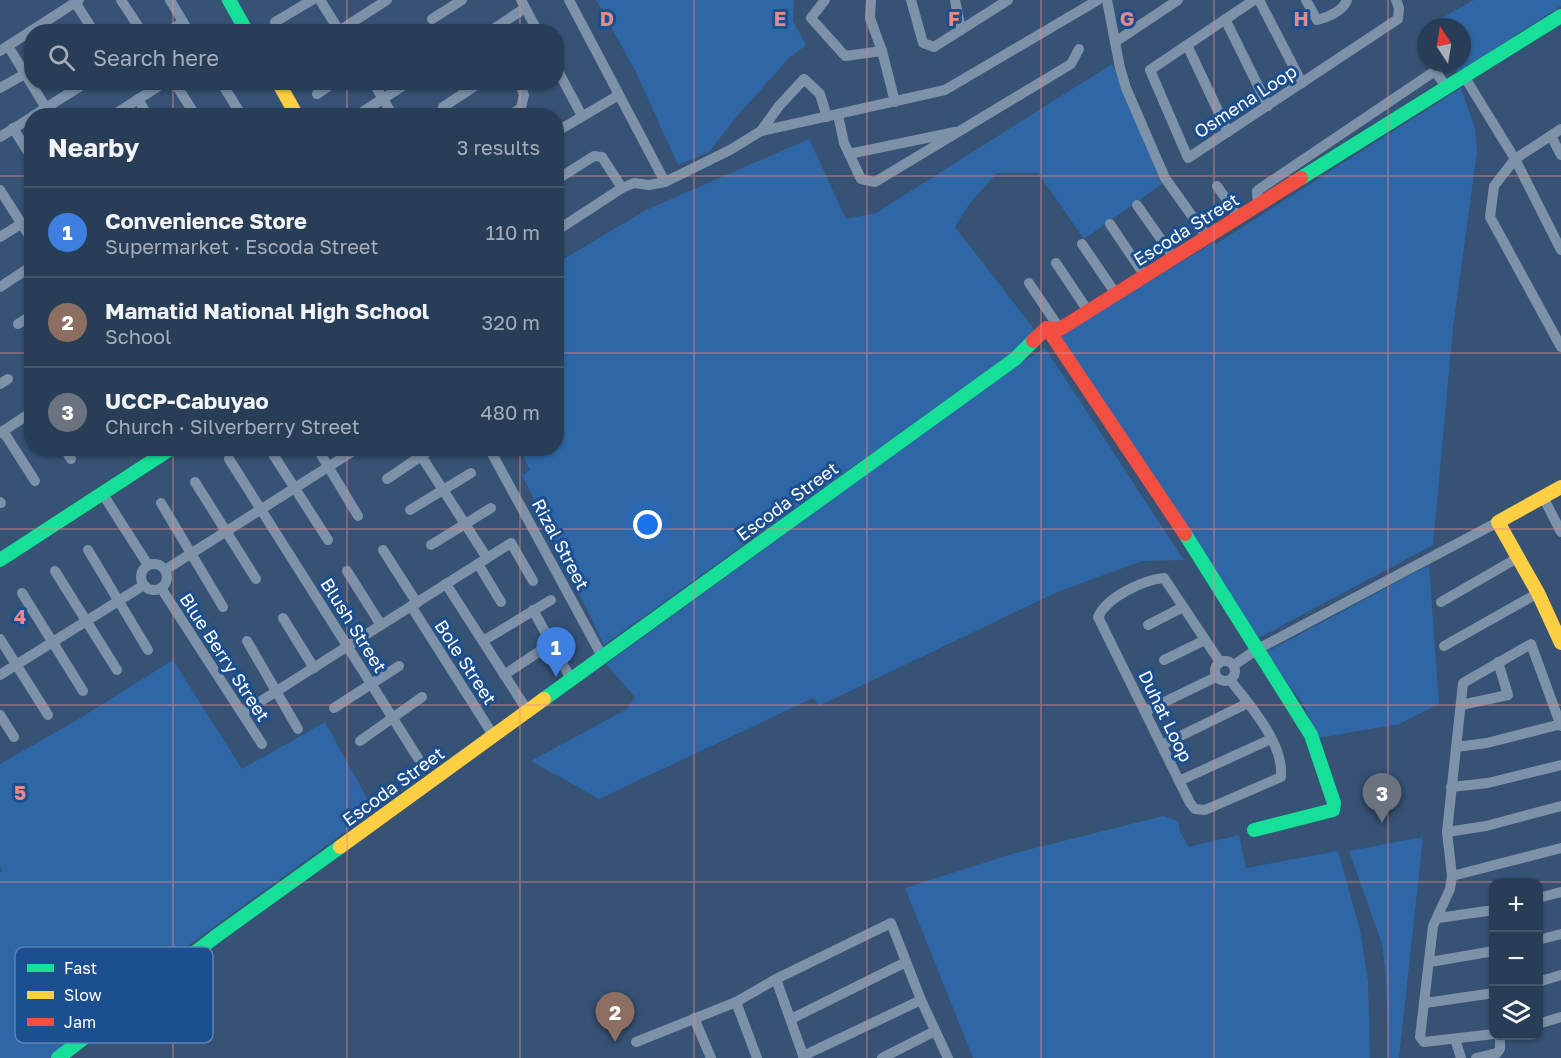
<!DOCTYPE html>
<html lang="en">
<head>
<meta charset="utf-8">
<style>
  body { margin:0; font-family:"Golos Text",sans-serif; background:#344961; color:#f1f3f6 }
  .controls { position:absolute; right:18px; bottom:18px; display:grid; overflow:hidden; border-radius:12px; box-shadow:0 2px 4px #0004 }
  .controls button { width:54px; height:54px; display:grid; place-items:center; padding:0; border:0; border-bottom:2px solid #44576d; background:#283e57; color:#f1f3f6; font:30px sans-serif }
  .compass { position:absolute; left:1417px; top:18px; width:54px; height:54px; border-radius:50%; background:#283e57; box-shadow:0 2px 4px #0004; rotate:348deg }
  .you { position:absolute; left:648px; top:525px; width:21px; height:21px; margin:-15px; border:4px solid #fff; border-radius:50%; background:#1a73e8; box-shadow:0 0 0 9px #1a73e833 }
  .badge { display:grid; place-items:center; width:39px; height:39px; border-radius:50%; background:#8bbbb9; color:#fff; font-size:20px; font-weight:700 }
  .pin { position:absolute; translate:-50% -50px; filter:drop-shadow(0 2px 3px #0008) }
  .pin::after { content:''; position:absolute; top:32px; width:21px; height:18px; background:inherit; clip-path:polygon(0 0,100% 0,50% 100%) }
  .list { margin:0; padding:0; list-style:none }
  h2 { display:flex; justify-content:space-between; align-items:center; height:78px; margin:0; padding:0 24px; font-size:26px }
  h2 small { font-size:20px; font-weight:400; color:#a5aeba }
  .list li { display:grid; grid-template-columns:39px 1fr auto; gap:18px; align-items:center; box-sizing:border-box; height:90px; padding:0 24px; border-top:2px solid #44576d }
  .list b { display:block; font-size:22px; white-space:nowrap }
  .list p { margin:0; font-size:20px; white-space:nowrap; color:#a5aeba }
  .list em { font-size:20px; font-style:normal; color:#a5aeba }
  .icon { flex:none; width:33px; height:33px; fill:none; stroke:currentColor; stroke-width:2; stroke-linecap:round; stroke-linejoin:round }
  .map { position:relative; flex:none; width:1561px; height:1058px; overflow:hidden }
  .search { position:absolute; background:#283e57; box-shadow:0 2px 4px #0004; left:24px; top:24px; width:540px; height:66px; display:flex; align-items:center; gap:15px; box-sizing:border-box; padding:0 21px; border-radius:24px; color:#a5aeba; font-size:22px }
  .panel { position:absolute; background:#283e57; box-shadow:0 2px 4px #0004; left:24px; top:108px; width:540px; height:348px; border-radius:24px }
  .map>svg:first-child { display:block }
  .green { fill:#2f66a5 }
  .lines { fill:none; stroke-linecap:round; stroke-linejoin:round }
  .street { stroke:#7d92a8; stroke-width:10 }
  .fast { stroke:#16e098; stroke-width:14 }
  .slow { stroke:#ffcf43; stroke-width:14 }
  .jam { stroke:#f24e42; stroke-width:14 }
  .grid { fill:none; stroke:#e88989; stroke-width:1.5; stroke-opacity:0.55 }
  .labels { text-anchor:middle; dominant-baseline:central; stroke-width:6; stroke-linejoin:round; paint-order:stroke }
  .street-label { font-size:18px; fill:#fff; stroke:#1b4f8f }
  .key { fill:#1b4f8f; stroke:#5f84b1; stroke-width:1.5 }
  .key-label { font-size:16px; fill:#fff }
  .grid-label { font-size:20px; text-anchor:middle; font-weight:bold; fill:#e88989; stroke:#1b4f8f; stroke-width:6; stroke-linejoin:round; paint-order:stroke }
</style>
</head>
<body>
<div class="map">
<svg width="1561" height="1058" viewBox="0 0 1561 1058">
  <rect width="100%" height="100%" fill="#365274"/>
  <g class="green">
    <polygon points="596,0 794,0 793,21 806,45 789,58 737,116 709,152 678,165 636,72"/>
    <polygon points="1474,0 1561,0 1561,6 1457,73 1452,63 1462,63 1462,27 1433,27 1431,24"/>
    <polygon points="1112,64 1162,184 1084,239 1038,173 997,173 970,203 955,227 1038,334 604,645 522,475 530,470 519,449 556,448 557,263 646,210 809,139 846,219 876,213"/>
    <polygon points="1461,88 1475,129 1477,152 1453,328 1433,545 1259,638 1053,340 1214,242 1216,244"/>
    <polygon points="1045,348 1184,560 1142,561 1055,593 819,706 813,698 599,799 531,761 627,709 635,697 606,664 1016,366"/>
    <polygon points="1429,565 1439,704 1399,724 1319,738 1302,703 1265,653"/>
    <polygon points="173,660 242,769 325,722 374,811 102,1008 104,1018 50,1058 0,1058 0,872 2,871 0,866 0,764 77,720"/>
    <polygon points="1163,816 1178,821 1180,832 1189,847 1239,835 1246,868 1338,851 1360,930 1368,981 1370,1058 973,1058 905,888 1015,853"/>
    <polygon points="1423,837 1399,1058 1389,1058 1386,977 1382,944 1349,851"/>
  </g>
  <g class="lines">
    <g class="street">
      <polyline points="121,0 142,32"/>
      <polyline points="170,0 189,32"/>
      <polyline points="320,0 340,32"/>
      <polyline points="521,0 538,32"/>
      <polyline points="569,0 665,182"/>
      <polyline points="825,0 811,18 845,56 882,51 870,18 871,0"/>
      <polyline points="911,0 923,43 934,47 1008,0"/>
      <polyline points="955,0 961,30"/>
      <polyline points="1107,0 1120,68 1126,88 1165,178 1207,237"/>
      <polyline points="1254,0 1150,70 1188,158 1398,19 1399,8 1396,0"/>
      <polyline points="1259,0 1302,83"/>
      <path d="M 1306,0 L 1317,20 C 1328,17 1343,11 1347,0"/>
      <polyline points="75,2 94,32"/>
      <polyline points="432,19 462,0"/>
      <polyline points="1225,19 1268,106"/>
      <polyline points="275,22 312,0"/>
      <polyline points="168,32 183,22"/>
      <polyline points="337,32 387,0"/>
      <polyline points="414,32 418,29"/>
      <polyline points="489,32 525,8"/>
      <polyline points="1115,42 1178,0"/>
      <polyline points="1187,45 1228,132"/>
      <polyline points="8,46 51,116"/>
      <polyline points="0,51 79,0"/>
      <polyline points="882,51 895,102"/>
      <polyline points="556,67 582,116"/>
      <polyline points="1464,76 1515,159 1561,250"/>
      <polyline points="174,82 196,116"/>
      <polyline points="221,82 242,116"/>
      <polyline points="373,82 393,116"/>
      <polyline points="0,88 25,74"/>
      <polyline points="317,94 335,82"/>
      <polyline points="138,99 148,116"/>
      <polyline points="838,115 844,143 861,179 875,182 1071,64 1079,49"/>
      <polyline points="33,116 87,82"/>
      <polyline points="112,116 165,82"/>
      <polyline points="356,116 409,82"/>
      <polyline points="441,116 443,107 481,82"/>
      <polyline points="509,116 521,108 524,95 519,82"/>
      <polyline points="13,128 32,158"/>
      <polyline points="1561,129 1515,159 1494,186 1490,217 1561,347"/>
      <polyline points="761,131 945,90 1098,0"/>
      <polyline points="556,132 617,96"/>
      <polyline points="1551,136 1561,155"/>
      <polyline points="0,137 32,117"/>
      <polyline points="849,154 955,132"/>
      <polyline points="556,180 594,156 602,157 622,188"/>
      <polyline points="1217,186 1239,218"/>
      <polyline points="0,190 32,240"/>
      <polyline points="1137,205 1174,258"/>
      <polyline points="1258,206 1257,191 1261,188 1435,71 1447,88"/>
      <polyline points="1110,224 1145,276"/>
      <polyline points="556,231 622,188 634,183 649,185 665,182 730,150 761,131 779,106 804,79 820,94 827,117"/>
      <polyline points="0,237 21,224"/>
      <polyline points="1082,244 1116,294"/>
      <polyline points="1056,263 1088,311"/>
      <polyline points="1029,283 1060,329"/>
      <polyline points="0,287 32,266"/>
      <polyline points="18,324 32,315"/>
      <polyline points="29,363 32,362"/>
      <polyline points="0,384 8,379"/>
      <polyline points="3,431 35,481"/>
      <polyline points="0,433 32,412"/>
      <polyline points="64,448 71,459"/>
      <polyline points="269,448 328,540"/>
      <polyline points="317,448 358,516"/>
      <polyline points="416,448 487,558"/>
      <polyline points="489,448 602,656"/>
      <polyline points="229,459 418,758"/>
      <polyline points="387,479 433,448"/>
      <polyline points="195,482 256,579"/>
      <polyline points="102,493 148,565"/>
      <polyline points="1543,497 1561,532"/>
      <polyline points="0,502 1,503"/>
      <polyline points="161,503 223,607"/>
      <polyline points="410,510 471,473"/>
      <polyline points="431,545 491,508"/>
      <polyline points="88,550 148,650"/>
      <polyline points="383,550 417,603"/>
      <polyline points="478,564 501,602"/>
      <circle cx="154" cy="577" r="13"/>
      <polyline points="165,570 358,448"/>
      <polyline points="55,571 117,670"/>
      <polyline points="347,571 381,625"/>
      <polyline points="446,584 527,710"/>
      <polyline points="161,588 262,744"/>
      <polyline points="22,593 83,691"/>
      <polyline points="1441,602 1519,557"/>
      <polyline points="411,606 493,735"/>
      <polyline points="533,610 571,679"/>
      <polyline points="283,618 314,668"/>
      <polyline points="1148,625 1183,607"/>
      <polyline points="0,639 48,715"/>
      <polyline points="247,641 298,729"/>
      <polyline points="483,641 551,600"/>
      <polyline points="1444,646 1538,593"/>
      <polyline points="1164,660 1205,640"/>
      <circle cx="1225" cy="671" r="10"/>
      <path d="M 1220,662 L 1164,578 C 1143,580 1107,597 1098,617 L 1190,803 L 1195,809 L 1205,810 L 1281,777 C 1284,743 1250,706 1231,681"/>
      <polyline points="1234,665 1256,650 1498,522"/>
      <polyline points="0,675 144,585"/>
      <polyline points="504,675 540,651"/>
      <polyline points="1461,705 1508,695 1498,662"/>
      <polyline points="334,708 399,666"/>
      <polyline points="1146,711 1216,677"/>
      <polyline points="242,713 511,543 533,581"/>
      <polyline points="0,715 14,737"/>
      <polyline points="360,741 422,697"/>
      <polyline points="1162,745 1248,703"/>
      <polyline points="1456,747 1487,743 1561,724"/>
      <polyline points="1179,781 1271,739"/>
      <polyline points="1451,787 1488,783 1561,765"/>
      <polyline points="1447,832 1486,826 1561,806"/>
      <polyline points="1452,876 1561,848"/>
      <polyline points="1538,898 1561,892"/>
      <polyline points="1438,918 1494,910"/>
      <polyline points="1538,940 1561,934"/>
      <polyline points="1430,962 1494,951"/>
      <polyline points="776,979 804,1058"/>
      <polyline points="1538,982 1561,975"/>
      <polyline points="736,1002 757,1058"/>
      <polyline points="1425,1003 1494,993"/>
      <polyline points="694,1018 711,1058"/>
      <polyline points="791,1019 906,962"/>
      <polyline points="1538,1024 1561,1017"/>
      <polyline points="1494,1034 1424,1042 1420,1037 1433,926 1450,889 1452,876 1447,832 1463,683 1531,644 1561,726"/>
      <polyline points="1455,1039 1461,1058"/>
      <polyline points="636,1042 736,1002 776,979 891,923 921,1000 948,1058"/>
      <polyline points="803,1056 921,1000"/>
      <polyline points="882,1058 935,1031"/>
      <polyline points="1476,1058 1497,1053 1500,1049 1500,1036"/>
    </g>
    <g class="fast">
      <polyline points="229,0 247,32"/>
      <polyline points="1301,178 1561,16"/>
      <polyline points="1185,534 1311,735 1334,803 1333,810 1254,830"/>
      <polyline points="0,560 172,448"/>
      <polyline points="544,699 1015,359 1033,341"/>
      <polyline points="58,1058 215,937 340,847"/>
    </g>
    <g class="slow">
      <polyline points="278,82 297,116"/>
      <polyline points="1561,487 1498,522 1538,593 1561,643"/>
      <polyline points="340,847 544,699"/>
    </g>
    <g class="jam">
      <polyline points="1047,328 1185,534"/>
      <polyline points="1033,341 1047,328 1060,329 1301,178"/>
    </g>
  </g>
  <path class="grid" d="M 173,0 L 173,32M 347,0 L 347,32M 520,0 L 520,32M 694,0 L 694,1058M 867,0 L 867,1058M 1041,0 L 1041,1058M 1214,0 L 1214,1058M 1388,0 L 1388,1058M 173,82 L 173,116M 347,82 L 347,116M 520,82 L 520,116M 0,176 L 32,176M 556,176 L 1561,176M 0,353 L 32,353M 556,353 L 1561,353M 173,448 L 173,1058M 347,448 L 347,1058M 520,448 L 520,1058M 0,529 L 1561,529M 0,705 L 1561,705M 0,882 L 1561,882"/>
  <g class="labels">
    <g class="street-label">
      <text transform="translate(1245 101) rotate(-33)">Osmena Loop</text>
      <text transform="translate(1186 229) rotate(-32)">Escoda Street</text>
      <text transform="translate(787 501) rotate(-36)">Escoda Street</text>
      <text transform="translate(561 544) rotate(62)">Rizal Street</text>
      <text transform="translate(354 625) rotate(58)">Blush Street</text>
      <text transform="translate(225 657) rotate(57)">Blue Berry Street</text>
      <text transform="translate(466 662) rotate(57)">Bole Street</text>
      <text transform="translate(1166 716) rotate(64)">Duhat Loop</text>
      <text transform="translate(393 786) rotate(-36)">Escoda Street</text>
    </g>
  </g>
  <rect x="15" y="947" width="198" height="96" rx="9" class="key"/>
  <rect x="27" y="964" width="27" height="8" fill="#16e098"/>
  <rect x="27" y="991" width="27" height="8" fill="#ffcf43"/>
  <rect x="27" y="1018" width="27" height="8" fill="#f24e42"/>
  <g class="key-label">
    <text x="64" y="974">Fast</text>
    <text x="64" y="1001">Slow</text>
    <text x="64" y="1028">Jam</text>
  </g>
  <g class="grid-label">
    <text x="607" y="26">D</text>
    <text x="780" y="26">E</text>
    <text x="954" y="26">F</text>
    <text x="1127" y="26">G</text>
    <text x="1301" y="26">H</text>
    <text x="20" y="624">4</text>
    <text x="20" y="800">5</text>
  </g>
</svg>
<div class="controls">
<button>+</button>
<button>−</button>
<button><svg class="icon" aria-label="layers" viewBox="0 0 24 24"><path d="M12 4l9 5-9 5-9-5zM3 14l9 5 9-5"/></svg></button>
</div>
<svg class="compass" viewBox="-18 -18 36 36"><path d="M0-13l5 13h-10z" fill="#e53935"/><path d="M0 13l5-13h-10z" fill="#a5aeba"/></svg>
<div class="you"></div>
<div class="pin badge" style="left:556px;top:677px;background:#3f7fe0">1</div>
<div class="pin badge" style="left:615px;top:1042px;background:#8d6e63">2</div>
<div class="pin badge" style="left:1382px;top:823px;background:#6b7280">3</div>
<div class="search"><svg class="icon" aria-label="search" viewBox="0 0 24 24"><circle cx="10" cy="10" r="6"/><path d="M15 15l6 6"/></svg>Search here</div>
<section class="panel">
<h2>Nearby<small>3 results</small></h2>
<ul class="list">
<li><span class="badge" style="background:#3f7fe0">1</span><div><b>Convenience Store</b><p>Supermarket · Escoda Street</p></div><em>110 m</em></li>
<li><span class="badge" style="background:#8d6e63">2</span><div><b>Mamatid National High School</b><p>School</p></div><em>320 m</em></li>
<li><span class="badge" style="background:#6b7280">3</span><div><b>UCCP-Cabuyao</b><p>Church · Silverberry Street</p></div><em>480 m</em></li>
</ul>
</section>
</div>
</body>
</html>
